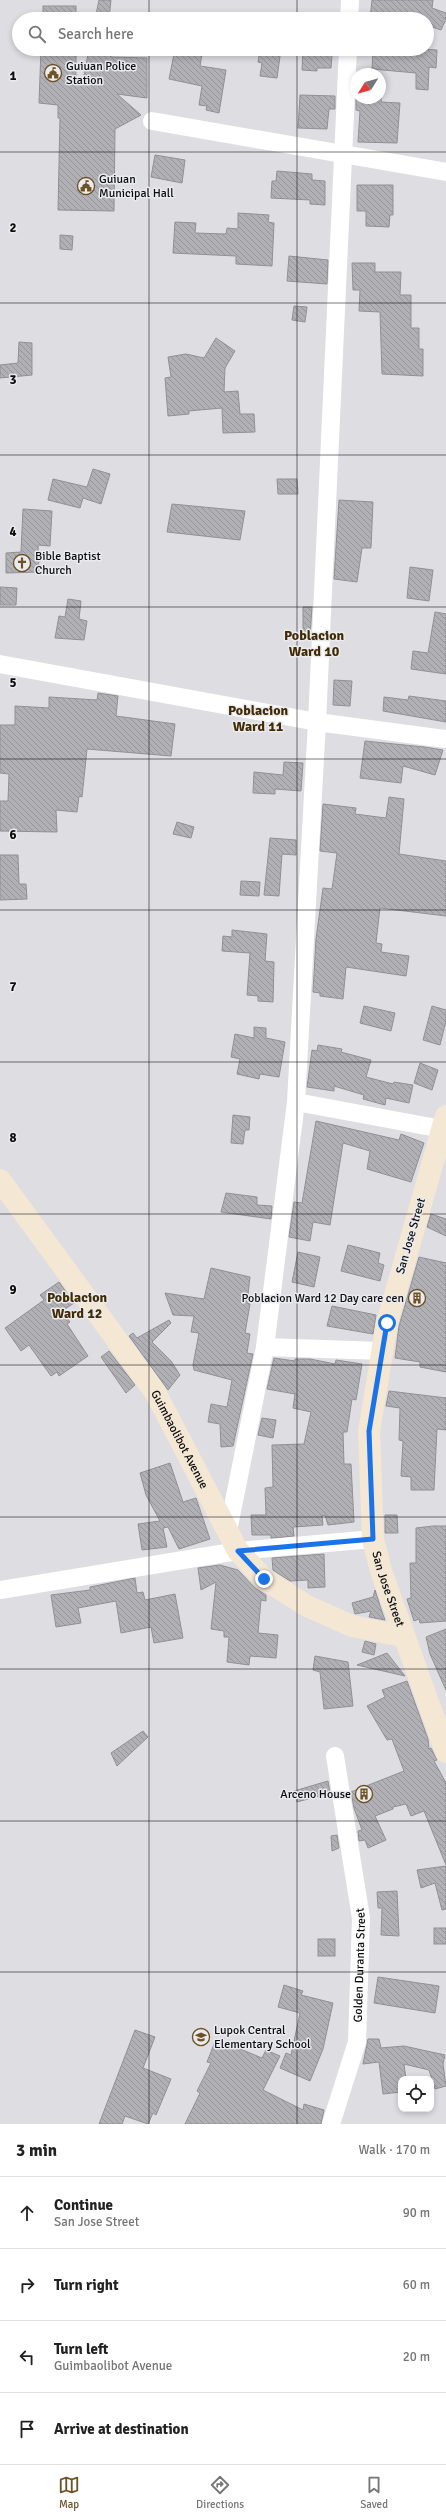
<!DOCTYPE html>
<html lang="en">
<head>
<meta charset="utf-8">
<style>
  body { margin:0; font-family:Signika,sans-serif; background:#f6f6f6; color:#222 }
  .controls { position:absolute; right:12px; bottom:12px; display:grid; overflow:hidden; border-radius:8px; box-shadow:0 2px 6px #0003 }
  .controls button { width:36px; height:36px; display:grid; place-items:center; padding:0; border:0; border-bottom:1px solid #e0e0e0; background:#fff; color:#222; font:20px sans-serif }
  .compass { position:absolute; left:350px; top:68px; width:36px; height:36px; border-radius:50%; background:#fff; box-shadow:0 2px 6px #0003; rotate:233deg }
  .stop { position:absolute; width:12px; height:12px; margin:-9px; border:3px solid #1a73e8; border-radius:50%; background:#fff }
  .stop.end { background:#1a73e8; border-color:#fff; box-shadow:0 1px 4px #0008 }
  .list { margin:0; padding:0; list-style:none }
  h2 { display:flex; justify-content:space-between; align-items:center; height:52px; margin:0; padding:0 16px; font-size:17px }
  h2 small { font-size:13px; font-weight:400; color:#767676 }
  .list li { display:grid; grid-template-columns:26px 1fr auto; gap:12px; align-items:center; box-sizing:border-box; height:72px; padding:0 16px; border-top:1px solid #e0e0e0 }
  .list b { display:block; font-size:15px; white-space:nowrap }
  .list p { margin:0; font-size:13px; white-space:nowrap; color:#767676 }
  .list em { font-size:13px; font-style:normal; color:#767676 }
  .icon { flex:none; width:22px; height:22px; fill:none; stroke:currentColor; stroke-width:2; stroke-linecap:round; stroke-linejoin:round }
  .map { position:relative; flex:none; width:446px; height:2124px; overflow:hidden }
  .search { position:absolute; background:#fff; box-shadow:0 2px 6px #0003; left:12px; right:12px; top:12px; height:44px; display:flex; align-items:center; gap:10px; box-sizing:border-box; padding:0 14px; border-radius:22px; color:#767676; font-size:15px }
  .sheet { height:340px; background:#fff }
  nav { display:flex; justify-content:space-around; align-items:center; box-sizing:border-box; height:56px; border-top:1px solid #e0e0e0; background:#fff; font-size:11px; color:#767676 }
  nav a { display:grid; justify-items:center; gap:2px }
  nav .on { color:#6e5125 }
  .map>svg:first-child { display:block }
  .building { fill:url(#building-back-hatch); stroke:#919195 }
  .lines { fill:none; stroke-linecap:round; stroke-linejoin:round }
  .street { stroke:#fff; stroke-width:18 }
  .secondary { stroke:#f4e7d4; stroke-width:22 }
  .route { stroke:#1a73e8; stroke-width:5 }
  .grid { fill:none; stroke:#0c0c0d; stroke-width:1; stroke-opacity:0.55 }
  .labels { text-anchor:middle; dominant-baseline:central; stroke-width:3; stroke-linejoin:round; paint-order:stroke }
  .poi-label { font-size:12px; fill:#0c0c0d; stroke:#eaebef; text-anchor:start }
  .street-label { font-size:12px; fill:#0c0c0d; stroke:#eaebef }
  .quarter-label { font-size:14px; font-weight:bold; fill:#402a04; stroke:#eaebef }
  .grid-label { font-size:13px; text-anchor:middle; font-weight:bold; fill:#0c0c0d; stroke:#eaebef; stroke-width:3; stroke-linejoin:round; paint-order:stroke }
</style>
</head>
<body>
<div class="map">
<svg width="446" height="2124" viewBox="0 0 446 2124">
  <defs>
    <pattern id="building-back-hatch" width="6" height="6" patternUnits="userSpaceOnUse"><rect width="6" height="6" fill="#b0b0b5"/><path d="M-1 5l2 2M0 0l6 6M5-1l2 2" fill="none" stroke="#96969a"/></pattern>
  </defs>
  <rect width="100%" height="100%" fill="#dddde2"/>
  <g class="building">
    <polygon points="99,0 111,0 109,19 95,19"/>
    <polygon points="372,0 433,0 432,8 446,13 446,19 441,30 427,25 427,19 370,19"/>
    <rect x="43" y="6" width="33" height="13"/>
    <polygon points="41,49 76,49 76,79 83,80 89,49 111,49 111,57 147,58 147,98 117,94 141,115 115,129 114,211 58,210 60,118 58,118 58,105 39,103"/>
    <polygon points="175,49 203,49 200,66 226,70 219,113 206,110 207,106 199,105 202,86 169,79"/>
    <polygon points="260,49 281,49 277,78 260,76 262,63 258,62"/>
    <polygon points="303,49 325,49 325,55 332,55 331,68 317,68 317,71 302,70"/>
    <polygon points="373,49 392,49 392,54 421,56 421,49 437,50 436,68 429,67 428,90 416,89 416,73 372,69"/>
    <polygon points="380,86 382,86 381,102 400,103 397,143 358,142 360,111 356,110 356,98 380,98"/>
    <polygon points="300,95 335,96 335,109 329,109 327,129 298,128"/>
    <polygon points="155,155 185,160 182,183 151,177"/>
    <polygon points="277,171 312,174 312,180 325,181 325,205 310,204 310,200 271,198 272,181 276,181"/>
    <polygon points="357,185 393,185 393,215 390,215 389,227 366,226 366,211 357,211"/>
    <polygon points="238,213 269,215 268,222 274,223 272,266 236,264 236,256 173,253 175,222 196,223 195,233 226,234 227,228 238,229"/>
    <polygon points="60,235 73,236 72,250 60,249"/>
    <polygon points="289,256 328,260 327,284 287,281"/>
    <polygon points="352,263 375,263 375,272 401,272 400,295 411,295 411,328 419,328 419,349 423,349 423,376 382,374 380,312 359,311 360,290 353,290"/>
    <polygon points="294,306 307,307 305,322 292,320"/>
    <polygon points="216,338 235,351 225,368 224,392 238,391 240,414 254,414 255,432 223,433 222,408 189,411 189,414 168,416 165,378 171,377 168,357 186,354 204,358"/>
    <polygon points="19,342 32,343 32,375 0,378 0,365 18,363"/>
    <polygon points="93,469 110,474 101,504 83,498 80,508 48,500 53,479 87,487"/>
    <polygon points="277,479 297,479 298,494 278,494"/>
    <polygon points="339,500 373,502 371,548 362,548 357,582 334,579"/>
    <polygon points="172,504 245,511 240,540 167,532"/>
    <polygon points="23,509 52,511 50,546 38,545 39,572 6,573 6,553 21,552"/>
    <polygon points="410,567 433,570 429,601 407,598"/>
    <polygon points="0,587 17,588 16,605 0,605"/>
    <polygon points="68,599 81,601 79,619 87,621 84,640 55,638 59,616 65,617"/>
    <polygon points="303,607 312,607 310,637 303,637"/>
    <polygon points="435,612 446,614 446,674 411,669 413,651 428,653"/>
    <polygon points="334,680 352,681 350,706 333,705"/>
    <polygon points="98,693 118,696 116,716 175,724 171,756 87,749 82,797 79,796 77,812 56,810 57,832 0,831 0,801 8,801 9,774 0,773 0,725 15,725 15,706 49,708 49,697 97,700"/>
    <polygon points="409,696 446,701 446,722 383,711 384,697 408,700"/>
    <polygon points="365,741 424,747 443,750 435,775 403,766 401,783 360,778"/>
    <polygon points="284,762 303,763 301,791 275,789 275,794 253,793 254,772 283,775"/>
    <polygon points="389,797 404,799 399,854 446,861 446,916 380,908 376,943 382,944 381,952 409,956 406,976 346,967 343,999 320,996 320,993 313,992 316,939 323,888 332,889 337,853 320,851 323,804 356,808 355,814 386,818"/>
    <polygon points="177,822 194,827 191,838 173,834"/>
    <polygon points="270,838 296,840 296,855 282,854 279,896 264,895"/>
    <polygon points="0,855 18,855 19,884 26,884 27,899 0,900"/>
    <polygon points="241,881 260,882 259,896 240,895"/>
    <polygon points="232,930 267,934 265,961 274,962 273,1002 258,1001 258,996 247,995 250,953 222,951 223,936 232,937"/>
    <polygon points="364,1006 395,1013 391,1031 360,1023"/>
    <polygon points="432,1006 446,1010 446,1021 440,1045 423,1040"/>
    <polygon points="254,1027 266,1028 266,1038 285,1042 279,1077 260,1074 259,1079 237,1074 240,1059 231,1057 235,1034 254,1038"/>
    <polygon points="318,1045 342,1049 341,1052 371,1060 366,1077 393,1084 394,1082 413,1085 409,1103 386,1098 385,1105 363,1099 364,1095 334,1086 334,1091 307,1087 312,1050 317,1051"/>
    <polygon points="420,1063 438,1070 432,1090 414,1083"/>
    <polygon points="233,1115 250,1117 249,1130 245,1130 243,1144 231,1143"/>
    <polygon points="316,1121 399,1140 401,1134 424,1143 411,1182 367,1169 370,1151 343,1143 330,1225 313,1222 310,1241 289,1237 294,1202 302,1203"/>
    <polygon points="226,1193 257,1197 257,1205 272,1206 271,1219 221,1212"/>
    <polygon points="431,1214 446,1219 446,1236 427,1227"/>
    <polygon points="348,1245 380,1253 378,1263 384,1265 380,1281 341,1271"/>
    <polygon points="298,1252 320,1257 314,1287 292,1282"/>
    <polygon points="419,1257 446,1263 446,1372 420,1367 420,1362 395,1358 399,1326"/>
    <polygon points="211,1268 250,1277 247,1303 250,1304 245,1333 250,1334 247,1353 253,1354 233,1446 221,1447 220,1424 208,1422 211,1404 227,1407 232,1380 194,1370 193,1365 199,1333 191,1332 194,1316 173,1315 165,1293 204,1299"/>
    <polygon points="59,1282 74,1303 62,1311 70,1322 67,1324 88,1356 59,1376 57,1372 51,1376 29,1345 21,1351 5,1328 44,1300 40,1295"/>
    <polygon points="332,1306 376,1315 373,1334 327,1326"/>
    <polygon points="169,1320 171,1323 152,1342 171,1361 180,1375 168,1390 129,1336 133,1333 137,1338"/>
    <polygon points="109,1351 135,1385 126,1393 101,1357"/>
    <polygon points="274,1358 295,1361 295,1359 310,1359 335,1364 336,1360 362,1364 356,1400 352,1399 347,1432 343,1432 344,1464 351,1464 354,1522 328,1525 325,1515 322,1516 323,1525 293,1527 294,1536 271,1538 271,1535 252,1535 251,1515 266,1515 265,1488 273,1487 272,1445 304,1444 311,1412 293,1408 295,1394 267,1389"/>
    <polygon points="389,1391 446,1398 446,1430 437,1429 434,1490 411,1490 411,1477 401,1476 403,1441 399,1440 400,1408 386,1406"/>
    <polygon points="262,1418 276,1420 273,1438 258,1435"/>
    <polygon points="170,1463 183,1502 196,1498 210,1539 179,1549 168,1527 163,1528 167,1547 142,1550 138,1524 160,1521 146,1495 140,1473"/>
    <polygon points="385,1515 397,1515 398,1533 385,1533"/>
    <polygon points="433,1526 446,1526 446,1621 420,1623 419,1619 414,1621 407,1599 411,1598 410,1563 416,1563 416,1528"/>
    <polygon points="324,1554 325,1587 308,1588 308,1580 290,1581 273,1570 272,1558"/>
    <polygon points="220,1565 238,1570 255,1588 266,1595 266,1601 261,1600 258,1633 278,1635 276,1658 250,1656 249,1665 227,1662 229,1637 224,1637 224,1631 211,1629 216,1582 201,1590 198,1568"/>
    <polygon points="135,1578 137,1593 143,1592 145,1600 175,1594 183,1638 154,1643 151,1627 121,1633 116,1601 78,1608 81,1623 56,1627 51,1595 90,1590 90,1587"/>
    <polygon points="375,1590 382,1612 385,1620 369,1617 371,1611 355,1614 352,1603 373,1597"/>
    <polygon points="446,1629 446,1690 430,1654 426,1637"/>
    <polygon points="365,1641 376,1644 374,1655 362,1652"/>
    <polygon points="387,1653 405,1676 357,1665"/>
    <polygon points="315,1656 348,1662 353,1706 324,1709 320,1672 313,1670"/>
    <polygon points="407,1681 428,1739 429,1749 431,1748 437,1760 434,1761 446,1783 446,1865 424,1811 411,1816 406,1804 393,1807 393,1809 375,1816 386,1840 368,1848 365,1840 359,1841 358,1831 362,1830 354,1808 351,1792 404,1771 392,1739 387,1740 367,1706 385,1697 382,1690"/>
    <polygon points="143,1731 148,1737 117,1766 111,1753"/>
    <polygon points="328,1781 330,1793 297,1802 294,1791"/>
    <polygon points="337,1835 339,1848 332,1851 331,1836"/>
    <polygon points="446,1866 446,1909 442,1910 435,1883 421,1888 417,1870"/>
    <polygon points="397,1891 399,1936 381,1935 382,1908 378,1908 377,1892"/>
    <rect x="434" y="1928" width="12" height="16"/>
    <rect x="318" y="1939" width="17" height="17"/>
    <polygon points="378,1977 439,1986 435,2013 374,2003"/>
    <polygon points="284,1985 303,1991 301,1995 333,2003 323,2049 310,2081 280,2068 286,2053 291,2055 300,2013 278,2007"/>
    <polygon points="135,2030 155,2037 143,2068 171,2079 156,2115 153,2113 148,2124 125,2116 122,2124 99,2124"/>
    <polygon points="216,2039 262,2058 266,2050 280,2056 263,2090 303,2110 304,2104 324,2110 321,2124 185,2124 200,2093 197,2091 211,2063 207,2062"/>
    <polygon points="368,2039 379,2039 381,2048 404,2046 445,2055 443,2064 446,2086 435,2089 429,2070 404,2064 406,2079 401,2079 401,2092 383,2094 379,2062 363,2064"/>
  </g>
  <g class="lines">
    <g class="street">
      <polyline points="349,19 350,0"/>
      <polyline points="348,49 317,722 446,739"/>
      <polyline points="152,121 446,172"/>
      <polyline points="0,664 317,722 296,1102 265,1347 228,1531"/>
      <polyline points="296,1102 442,1129"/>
      <polyline points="265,1347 382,1351"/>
      <polyline points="0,1590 238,1551 373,1539"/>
      <path id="s1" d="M 331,2124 L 357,2042 L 361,1918 L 335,1756"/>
    </g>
    <g class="secondary">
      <path id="s2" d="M 446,1116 L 387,1323 L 369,1431 L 373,1539 L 381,1571 L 446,1752"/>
      <path id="s3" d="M 0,1180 L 155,1392 L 238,1551 L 264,1579 L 307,1606 L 352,1626 L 402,1636"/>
    </g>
  </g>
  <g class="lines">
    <polyline class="route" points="264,1579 238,1551 373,1539 369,1431 387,1323"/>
  </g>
  <path class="grid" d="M 149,0 L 149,19M 297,0 L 297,19M 149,49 L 149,2124M 297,49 L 297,2124M 0,152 L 446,152M 0,303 L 446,303M 0,455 L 446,455M 0,607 L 446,607M 0,759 L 446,759M 0,910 L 446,910M 0,1062 L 446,1062M 0,1214 L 446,1214M 0,1365 L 446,1365M 0,1517 L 446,1517M 0,1669 L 446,1669M 0,1821 L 446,1821M 0,1972 L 446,1972"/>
  <defs>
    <g id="civic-ring" transform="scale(0.9)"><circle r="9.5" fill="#eaebef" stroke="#6e5125" stroke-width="1.5"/><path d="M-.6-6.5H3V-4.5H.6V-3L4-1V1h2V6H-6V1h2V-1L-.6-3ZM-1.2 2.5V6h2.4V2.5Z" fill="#6e5125"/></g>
    <g id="church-ring" transform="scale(0.9)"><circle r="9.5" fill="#eaebef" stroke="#6e5125" stroke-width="1.5"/><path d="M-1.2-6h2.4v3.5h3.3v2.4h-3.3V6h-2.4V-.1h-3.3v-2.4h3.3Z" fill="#6e5125"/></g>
    <g id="building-ring" transform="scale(0.9)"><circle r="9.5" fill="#eaebef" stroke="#6e5125" stroke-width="1.5"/><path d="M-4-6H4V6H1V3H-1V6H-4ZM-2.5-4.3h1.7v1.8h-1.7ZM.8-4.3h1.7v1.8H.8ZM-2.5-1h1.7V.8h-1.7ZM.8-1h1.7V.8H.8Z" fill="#6e5125"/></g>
    <g id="school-ring" transform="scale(0.9)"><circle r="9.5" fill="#eaebef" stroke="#6e5125" stroke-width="1.5"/><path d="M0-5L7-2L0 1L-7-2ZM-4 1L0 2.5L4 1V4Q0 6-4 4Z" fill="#6e5125"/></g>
  </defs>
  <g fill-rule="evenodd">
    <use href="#civic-ring" x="53" y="73"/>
    <use href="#civic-ring" x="86" y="186"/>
    <use href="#church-ring" x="22" y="563"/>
    <use href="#building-ring" x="417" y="1298"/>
    <use href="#building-ring" x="364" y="1794"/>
    <use href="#school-ring" x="201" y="2037"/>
  </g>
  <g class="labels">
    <g class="poi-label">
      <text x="66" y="66">Guiuan Police<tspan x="66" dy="14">Station</tspan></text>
      <text x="99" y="179">Guiuan<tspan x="99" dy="14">Municipal Hall</tspan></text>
      <text x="35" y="556">Bible Baptist<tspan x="35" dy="14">Church</tspan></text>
      <text x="404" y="1298" text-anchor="end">Poblacion Ward 12 Day care cen</text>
      <text x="351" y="1794" text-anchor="end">Arceno House</text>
      <text x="214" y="2030">Lupok Central<tspan x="214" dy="14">Elementary School</tspan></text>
    </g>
    <g class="street-label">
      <text transform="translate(411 1236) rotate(-74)">San Jose Street</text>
      <text stroke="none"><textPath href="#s3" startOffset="316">Guimbaolibot Avenue</textPath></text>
      <text stroke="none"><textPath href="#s2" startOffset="485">San Jose Street</textPath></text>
      <text stroke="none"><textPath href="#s1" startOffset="163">Golden Duranta Street</textPath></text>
    </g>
    <g class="quarter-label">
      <text x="314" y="635">Poblacion<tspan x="314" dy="16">Ward 10</tspan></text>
      <text x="258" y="710">Poblacion<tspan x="258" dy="16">Ward 11</tspan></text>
      <text x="77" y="1297">Poblacion<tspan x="77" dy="16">Ward 12</tspan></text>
    </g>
  </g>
  <g class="grid-label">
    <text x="13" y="80">1</text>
    <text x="13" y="232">2</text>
    <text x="13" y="384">3</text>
    <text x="13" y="536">4</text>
    <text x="13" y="687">5</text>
    <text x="13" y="839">6</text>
    <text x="13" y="991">7</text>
    <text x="13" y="1142">8</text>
    <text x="13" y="1294">9</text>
  </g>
</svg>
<div class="controls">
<button><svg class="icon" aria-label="locate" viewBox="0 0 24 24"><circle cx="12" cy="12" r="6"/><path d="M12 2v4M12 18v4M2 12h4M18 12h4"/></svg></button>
</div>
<svg class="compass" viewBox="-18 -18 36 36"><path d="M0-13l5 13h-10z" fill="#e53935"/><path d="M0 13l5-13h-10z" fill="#767676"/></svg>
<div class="stop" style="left:387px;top:1323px"></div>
<div class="stop end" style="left:264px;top:1579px"></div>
<div class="search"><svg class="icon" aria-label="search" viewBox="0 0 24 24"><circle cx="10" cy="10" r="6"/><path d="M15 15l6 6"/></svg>Search here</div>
</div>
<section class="sheet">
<h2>3 min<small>Walk · 170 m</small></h2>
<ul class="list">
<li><svg class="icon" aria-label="ahead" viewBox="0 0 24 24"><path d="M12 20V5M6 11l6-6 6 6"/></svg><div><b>Continue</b><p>San Jose Street</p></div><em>90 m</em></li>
<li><svg class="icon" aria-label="right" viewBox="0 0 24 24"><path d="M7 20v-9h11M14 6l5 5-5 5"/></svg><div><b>Turn right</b></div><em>60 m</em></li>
<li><svg class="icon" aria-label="left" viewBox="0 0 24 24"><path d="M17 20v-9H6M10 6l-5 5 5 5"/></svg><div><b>Turn left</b><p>Guimbaolibot Avenue</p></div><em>20 m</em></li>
<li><svg class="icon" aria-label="arrive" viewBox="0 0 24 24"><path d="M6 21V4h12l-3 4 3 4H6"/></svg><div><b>Arrive at destination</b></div></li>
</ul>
</section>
<nav>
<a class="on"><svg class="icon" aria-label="map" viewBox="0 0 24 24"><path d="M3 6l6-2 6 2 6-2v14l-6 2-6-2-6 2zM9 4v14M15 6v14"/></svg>Map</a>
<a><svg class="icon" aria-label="directions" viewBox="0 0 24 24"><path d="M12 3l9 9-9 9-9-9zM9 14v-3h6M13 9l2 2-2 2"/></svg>Directions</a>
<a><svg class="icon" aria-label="saved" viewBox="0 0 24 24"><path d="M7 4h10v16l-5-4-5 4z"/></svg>Saved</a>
</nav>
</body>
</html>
